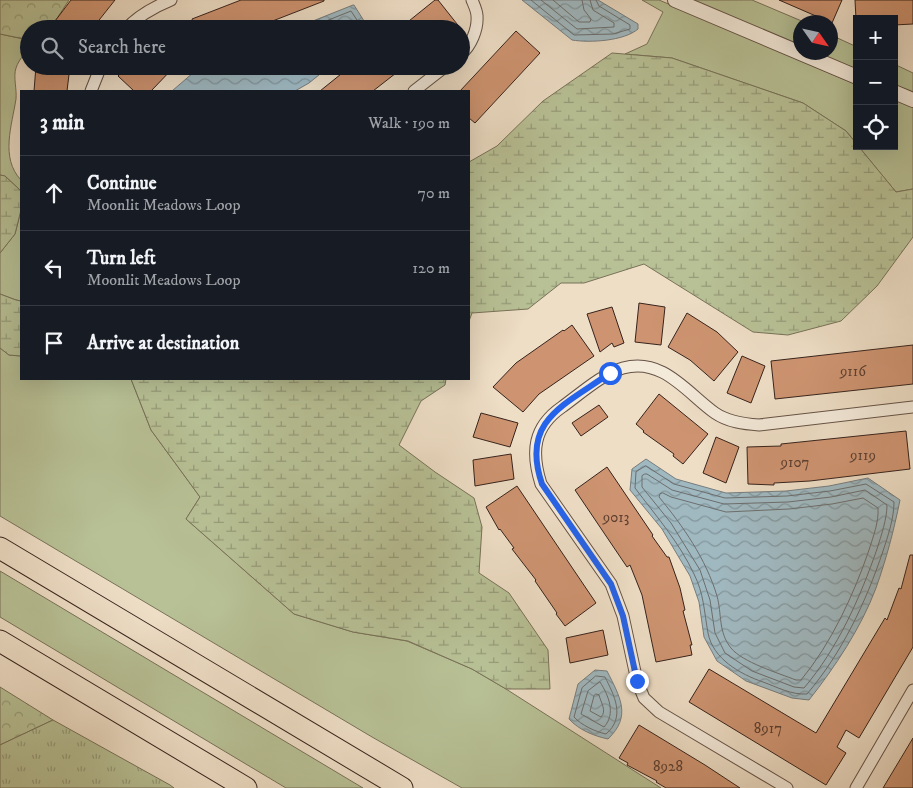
<!DOCTYPE html>
<html lang="en">
<head>
<meta charset="utf-8">
<style>
  body { margin:0; font-family:"IM FELL DW Pica",serif; background:#20242c; color:#f1f3f6 }
  .controls { position:absolute; right:15px; top:15px; display:grid; overflow:hidden; border-radius:0px; box-shadow:0 5px 20px #0002 }
  .controls button { width:45px; height:45px; display:grid; place-items:center; padding:0; border:0; border-bottom:1px solid #363941; background:#171b24; color:#f1f3f6; font:25px sans-serif }
  .compass { position:absolute; left:793px; top:15px; width:45px; height:45px; border-radius:50%; background:#171b24; box-shadow:0 5px 20px #0002; rotate:124deg }
  .stop { position:absolute; width:15px; height:15px; margin:-11px; border:4px solid #2563eb; border-radius:50%; background:#fff }
  .stop.end { background:#2563eb; border-color:#fff; box-shadow:0 1px 5px #0008 }
  .list { margin:0; padding:0; list-style:none }
  h2 { display:flex; justify-content:space-between; align-items:center; height:65px; margin:0; padding:0 20px; font-size:21px }
  h2 small { font-size:16px; font-weight:400; color:#9ea1a6 }
  .list li { display:grid; grid-template-columns:32px 1fr auto; gap:15px; align-items:center; box-sizing:border-box; height:75px; padding:0 20px; border-top:1px solid #363941 }
  .list b { display:block; font-size:19px; white-space:nowrap }
  .list p { margin:0; font-size:16px; white-space:nowrap; color:#9ea1a6 }
  .list em { font-size:16px; font-style:normal; color:#9ea1a6 }
  .icon { flex:none; width:28px; height:28px; fill:none; stroke:currentColor; stroke-width:2; stroke-linecap:round; stroke-linejoin:round }
  .map { position:relative; flex:none; width:913px; height:788px; overflow:hidden }
  .search { position:absolute; background:#171b24; box-shadow:0 5px 20px #0002; left:20px; top:20px; width:450px; height:55px; display:flex; align-items:center; gap:12px; box-sizing:border-box; padding:0 18px; border-radius:28px; color:#9ea1a6; font-size:19px }
  .panel { position:absolute; background:#171b24; box-shadow:0 5px 20px #0002; left:20px; top:90px; width:450px; height:290px; border-radius:0px }
  .map>svg:first-child { display:block }
  .grass { fill:#b8c196; stroke:#787259 }
  .forest { fill:url(#forest-crowns); stroke:#787259 }
  .wetland { fill:url(#wetland-marsh); stroke:#787259 }
  .park { fill:url(#park-tufts); stroke:#787259 }
  .water { fill:url(#water-waves); stroke:#767d7f }
  .lines { fill:none; stroke-linecap:round; stroke-linejoin:round }
  .shore { stroke:#6c6e6e; stroke-width:1 }
  .building { fill:#ce9471; stroke:#37231c }
  .minor-casing { stroke:#655246; stroke-width:13 }
  .tertiary-casing { stroke:#655246; stroke-width:16 }
  .motorway-casing { stroke:#37231c; stroke-width:23 }
  .minor { stroke:#f4eada; stroke-width:11 }
  .tertiary { stroke:#f4eada; stroke-width:14 }
  .motorway { stroke:#eedec6; stroke-width:21 }
  .route { stroke:#2563eb; stroke-width:6 }
  .labels { text-anchor:middle; dominant-baseline:central; stroke-width:4; stroke-linejoin:round; paint-order:stroke }
  .number-label { font-size:15px; fill:#5d3f31 }
</style>
</head>
<body>
<div class="map">
<svg width="913" height="788" viewBox="0 0 913 788">
  <defs>
    <pattern id="forest-crowns" width="20" height="18" patternUnits="userSpaceOnUse" patternTransform="scale(1.25)"><rect width="20" height="18" fill="#b8c196"/><path d="M2 6a3 3 0 1 1 6 0M12 15a3 3 0 1 1 6 0" fill="none" stroke="#969c7a"/></pattern>
    <pattern id="wetland-marsh" width="20" height="14" patternUnits="userSpaceOnUse" patternTransform="scale(1.25)"><rect width="20" height="14" fill="#b8c196"/><path d="M1 5h8M5 5V1M11 12h8M15 12V8" fill="none" stroke="#969c7a"/></pattern>
    <pattern id="park-tufts" width="24" height="20" patternUnits="userSpaceOnUse" patternTransform="scale(1.25)"><rect width="24" height="20" fill="#b8c196"/><path d="M3 7l-1-3M5 7V3M7 7l1-3M15 17l-1-3M17 17v-4M19 17l1-3" fill="none" stroke="#969c7a"/></pattern>
    <pattern id="water-waves" width="16" height="10" patternUnits="userSpaceOnUse" patternTransform="scale(1.25)"><rect width="16" height="10" fill="#a0b9c1"/><path d="M0 5q4-4 8 0t8 0" fill="none" stroke="#83969c"/></pattern>
  </defs>
  <rect width="100%" height="100%" fill="#eedec6"/>
  <filter id="stains"><feTurbulence type="fractalNoise" baseFrequency=".004" numOctaves="4"/><feColorMatrix values="0 0 0 0 .2 0 0 0 0 .09 0 0 0 0 .02 0 0 0 .5 -.17"/></filter>
  <radialGradient id="worn" r=".72"><stop offset=".6" stop-color="#630" stop-opacity="0"/><stop offset="1" stop-color="#630" stop-opacity=".3"/></radialGradient>
  <g class="grass">
    <polygon points="642,0 659,0 857,85 857,144 846,131 803,103 672,58 625,54 647,44 663,12"/>
    <polygon points="692,0 752,0 804,22 800,22 800,47"/>
    <path d="M 0,34 L 29,40 C 29,51 19,58 16,68 C 13,77 17,89 16,99 C 12,125 0,158 21,180 L 21,191 L 5,176 L 0,175 Z"/>
    <polygon points="831,35 857,47 857,70 814,53 830,52"/>
    <polygon points="894,64 913,73 913,92 894,85"/>
    <polygon points="894,99 913,107 913,189 896,192 858,146 894,146"/>
    <polygon points="21,210 21,301 16,300 0,294 0,253 15,234"/>
    <polygon points="0,348 9,355 21,356 21,379 131,379 151,430 200,497 186,519 294,614 353,632 407,641 472,669 506,689 661,788 462,788 372,737 0,516"/>
    <polygon points="0,571 363,788 286,788 0,617"/>
  </g>
  <g class="forest">
    <polygon points="0,0 69,0 50,29 29,29 29,40 0,34"/>
    <polygon points="0,687 53,720 0,745"/>
  </g>
  <g class="wetland">
    <polygon points="612,53 672,58 803,103 846,131 896,192 913,189 913,237 877,286 841,321 788,335 753,332 644,264 584,283 561,283 528,309 472,313 469,321 469,162 497,146 543,101"/>
    <polygon points="0,175 5,176 21,191 21,210 15,234 0,253"/>
    <polygon points="0,294 16,300 21,301 21,356 9,355 0,348"/>
    <polygon points="131,379 446,379 445,385 421,401 399,445 435,472 474,498 482,527 479,573 509,593 548,650 550,689 506,689 472,669 408,641 353,632 294,614 186,519 200,497 151,430"/>
  </g>
  <polygon class="park" points="53,720 170,785 174,788 0,788 0,745"/>
  <g class="water">
    <path d="M 522,0 L 598,0 L 638,24 L 638,29 C 624,41 590,43 572,40 Z"/>
    <polygon points="354,5 369,29 293,29 353,5"/>
    <polygon points="201,66 330,66 309,83 295,91 172,91"/>
    <path d="M 646,459 L 676,479 L 726,493 L 786,491 L 829,486 L 868,478 L 900,500 C 894,530 886,560 876,588 C 861,628 835,667 809,700 L 792,698 L 746,681 L 717,661 L 704,637 L 699,602 L 690,576 L 662,529 L 630,490 L 632,469 Z"/>
    <path d="M 595,670 L 607,671 C 620,697 632,716 608,739 C 594,736 579,730 569,719 L 578,684 Z"/>
  </g>
  <g class="lines">
    <g class="shore">
      <polyline points="531,0 574,35 613,34 630,29 630,25 599,6 596,0"/>
      <polyline points="541,0 577,29 614,27 614,23 593,10 590,0"/>
      <polyline points="553,0 579,22 590,22 591,19 584,10 582,0"/>
      <polyline points="306,29 351,11 363,29"/>
      <path d="M 646,466 L 674,484 L 725,498 L 787,496 L 830,491 L 866,484 L 894,502 C 894,518 888,536 883,551 C 866,602 842,653 807,694 C 791,695 777,687 763,682 C 740,674 713,659 708,633 C 704,611 704,594 694,574 C 679,542 656,516 635,488 L 636,472 Z"/>
      <path d="M 645,474 L 647,474 L 672,490 L 724,504 L 788,502 L 831,497 L 865,490 L 887,505 C 887,519 881,536 877,549 C 860,598 838,648 804,688 L 794,687 L 752,671 L 725,653 L 715,633 L 710,600 L 700,570 L 671,523 L 642,487 L 642,476 Z"/>
      <path d="M 663,493 L 671,497 L 726,512 L 789,509 L 832,504 L 863,498 L 878,508 C 879,522 873,537 869,550 C 854,594 831,644 801,680 L 796,680 C 778,673 742,662 731,648 C 718,632 722,614 717,596 C 706,559 683,526 659,497 L 660,494 Z"/>
      <path d="M 596,676 L 605,677 C 614,695 626,717 606,734 C 596,732 581,725 574,717 L 582,688 Z"/>
      <path d="M 600,682 C 609,696 616,714 604,727 L 581,714 L 588,691 Z"/>
      <path d="M 596,694 L 599,695 C 601,703 607,711 601,717 L 590,711 L 594,696 Z"/>
    </g>
  </g>
  <g class="building">
    <polygon points="71,0 115,0 92,29 49,29"/>
    <polygon points="241,0 324,0 324,1 252,29 195,29 192,19"/>
    <polygon points="435,0 438,0 461,29 399,29"/>
    <polygon points="779,0 842,0 832,23"/>
    <polygon points="855,0 913,0 913,24 894,25 894,19 856,19"/>
    <polygon points="516,31 540,53 475,123 469,118 469,91 460,91"/>
    <polygon points="36,66 70,66 67,91 34,91"/>
    <polygon points="128,66 175,66 151,91 134,91 118,76"/>
    <polygon points="351,66 405,66 373,91 320,91"/>
    <polygon points="639,303 665,307 661,345 635,342"/>
    <polygon points="612,307 624,343 614,347 612,343 600,352 587,314"/>
    <polygon points="687,313 717,332 738,352 714,381 690,360 668,347"/>
    <polygon points="572,325 594,356 539,394 523,412 493,387 516,363 563,330 564,331"/>
    <polygon points="913,345 913,384 775,399 771,361"/>
    <polygon points="742,356 765,366 751,403 727,393"/>
    <polygon points="659,394 708,434 683,464 673,456 674,454 643,432 644,431 636,424"/>
    <polygon points="599,405 608,417 581,436 572,423"/>
    <polygon points="481,413 518,423 510,447 473,437"/>
    <polygon points="906,431 910,469 810,481 774,483 774,485 748,484 747,447 781,446 781,444"/>
    <polygon points="716,437 739,447 726,483 703,473"/>
    <polygon points="511,454 514,479 475,486 473,460"/>
    <polygon points="607,467 653,535 652,536 667,557 669,557 680,588 685,610 683,611 692,645 690,645 692,655 656,662 642,595 630,565 627,567 575,490"/>
    <polygon points="517,486 596,603 565,626 556,614 557,613 535,581 536,580 512,549 514,548 500,529 499,530 486,507"/>
    <polygon points="910,555 913,555 913,647 859,738 846,730 837,747 846,753 826,785 689,702 709,669 816,733 885,618 887,620 899,588 901,589"/>
    <polygon points="603,630 608,655 570,663 566,638"/>
    <polygon points="639,725 705,765 740,788 666,788 656,782 657,781 627,765 628,763 619,758"/>
    <polygon points="913,738 913,788 883,788"/>
  </g>
  <g class="lines">
    <g class="minor-casing">
      <g id="minor">
        <path d="M 126,29 C 138,16 154,7 171,0"/>
        <path d="M 461,54 C 471,46 478,29 477,16 C 477,11 474,5 472,0"/>
        <polyline points="91,91 101,66"/>
        <polyline points="414,91 446,66"/>
        <path d="M 787,788 L 659,712 L 644,698 L 637,681 L 623,616 L 611,584 L 541,484 C 531,452 533,427 562,407 C 580,394 602,374 623,368 C 663,357 687,393 715,413 C 728,422 744,424 759,425 L 913,407"/>
        <polyline points="856,788 913,690"/>
      </g>
    </g>
    <g class="tertiary-casing">
      <g id="tertiary">
        <polyline points="675,0 857,77"/>
        <polyline points="894,92 913,100"/>
      </g>
    </g>
    <g class="motorway-casing">
      <g id="motorway">
        <polyline points="0,548 402,788"/>
        <polyline points="0,641 246,788"/>
      </g>
    </g>
    <use href="#minor" class="minor"/>
    <use href="#tertiary" class="tertiary"/>
    <use href="#motorway" class="motorway"/>
  </g>
  <g class="lines">
    <path class="route" d="M 610,373 C 565,405 520,420 542,484 L 611,584 L 623,616 L 637,681"/>
  </g>
  <g class="labels">
    <g class="number-label">
      <text x="853" y="371">9116</text>
      <text x="863" y="455">9119</text>
      <text x="795" y="462">9107</text>
      <text x="616" y="517">9013</text>
      <text x="768" y="728">8917</text>
      <text x="668" y="766">8928</text>
    </g>
  </g>
  <rect width="100%" height="100%" filter="url(#stains)"/>
  <rect width="100%" height="100%" fill="url(#worn)"/>
</svg>
<div class="controls">
<button>+</button>
<button>−</button>
<button><svg class="icon" aria-label="locate" viewBox="0 0 24 24"><circle cx="12" cy="12" r="6"/><path d="M12 2v4M12 18v4M2 12h4M18 12h4"/></svg></button>
</div>
<svg class="compass" viewBox="-18 -18 36 36"><path d="M0-13l5 13h-10z" fill="#e53935"/><path d="M0 13l5-13h-10z" fill="#9ea1a6"/></svg>
<div class="stop" style="left:610px;top:373px"></div>
<div class="stop end" style="left:637px;top:681px"></div>
<div class="search"><svg class="icon" aria-label="search" viewBox="0 0 24 24"><circle cx="10" cy="10" r="6"/><path d="M15 15l6 6"/></svg>Search here</div>
<section class="panel">
<h2>3 min<small>Walk · 190 m</small></h2>
<ul class="list">
<li><svg class="icon" aria-label="ahead" viewBox="0 0 24 24"><path d="M12 20V5M6 11l6-6 6 6"/></svg><div><b>Continue</b><p>Moonlit Meadows Loop</p></div><em>70 m</em></li>
<li><svg class="icon" aria-label="left" viewBox="0 0 24 24"><path d="M17 20v-9H6M10 6l-5 5 5 5"/></svg><div><b>Turn left</b><p>Moonlit Meadows Loop</p></div><em>120 m</em></li>
<li><svg class="icon" aria-label="arrive" viewBox="0 0 24 24"><path d="M6 21V4h12l-3 4 3 4H6"/></svg><div><b>Arrive at destination</b></div></li>
</ul>
</section>
</div>
</body>
</html>
